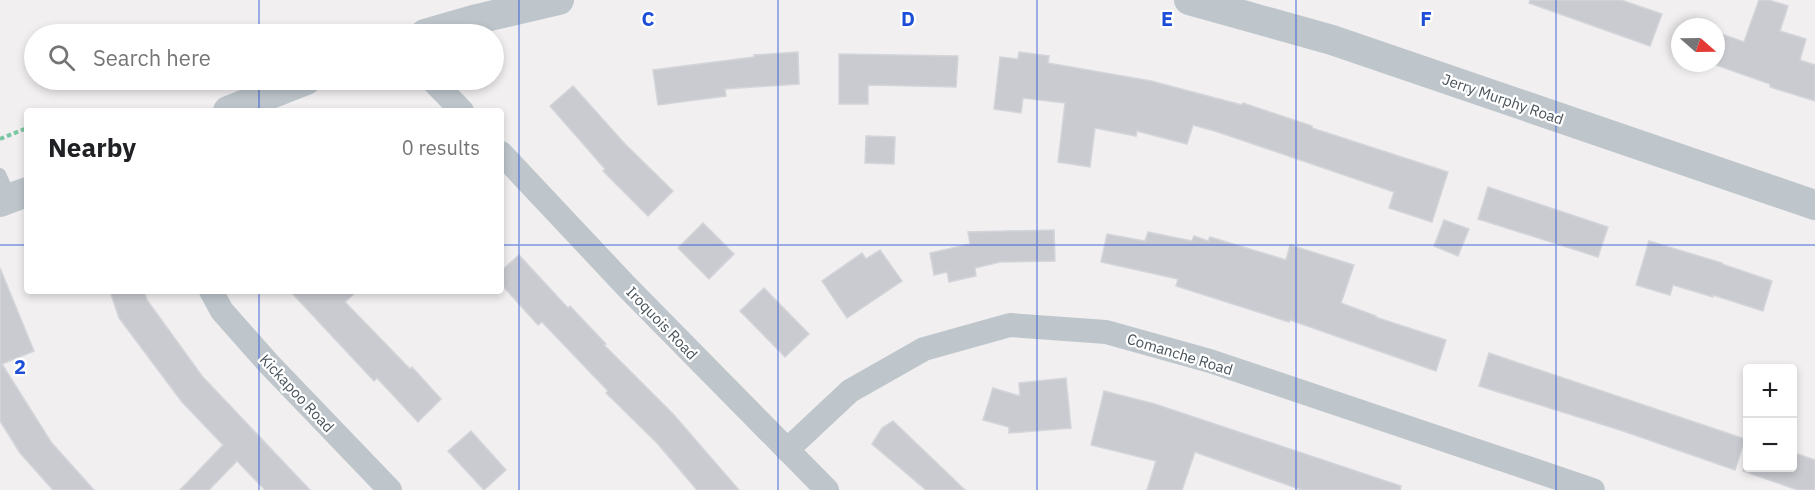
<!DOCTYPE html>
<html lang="en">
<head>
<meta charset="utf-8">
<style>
  body { margin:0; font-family:"IBM Plex Sans",sans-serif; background:#f2f2f2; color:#202124 }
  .controls { position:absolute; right:18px; bottom:18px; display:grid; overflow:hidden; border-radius:6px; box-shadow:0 3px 9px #0003 }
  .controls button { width:54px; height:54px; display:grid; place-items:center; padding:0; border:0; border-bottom:2px solid #e0e0e0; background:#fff; color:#202124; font:30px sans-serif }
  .compass { position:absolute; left:1671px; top:18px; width:54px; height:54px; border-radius:50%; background:#fff; box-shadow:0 3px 9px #0003; rotate:110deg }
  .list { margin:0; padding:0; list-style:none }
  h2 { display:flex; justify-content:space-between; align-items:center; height:78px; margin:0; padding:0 24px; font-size:26px }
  h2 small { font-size:20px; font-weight:400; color:#757577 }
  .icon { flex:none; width:33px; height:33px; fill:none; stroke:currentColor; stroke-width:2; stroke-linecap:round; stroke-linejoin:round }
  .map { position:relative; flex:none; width:1815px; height:490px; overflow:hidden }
  .search { position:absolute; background:#fff; box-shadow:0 3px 9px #0003; left:24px; top:24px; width:480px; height:66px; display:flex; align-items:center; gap:15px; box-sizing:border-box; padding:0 21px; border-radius:33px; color:#757577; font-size:22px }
  .panel { position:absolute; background:#fff; box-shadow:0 3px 9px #0003; left:24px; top:108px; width:480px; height:186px; border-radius:6px }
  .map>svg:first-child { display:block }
  .building { fill:#c9cbd1; stroke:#d3d5da; stroke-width:1.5 }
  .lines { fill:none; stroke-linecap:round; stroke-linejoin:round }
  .path { stroke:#7bc6a2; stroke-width:4; stroke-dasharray:4.5 3; stroke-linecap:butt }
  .service { stroke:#bec6cc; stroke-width:12 }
  .minor { stroke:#bec6cc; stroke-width:24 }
  .tertiary { stroke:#bec6cc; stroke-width:30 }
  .grid { fill:none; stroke:#1d4ed8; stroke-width:1.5; stroke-opacity:0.55 }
  .labels { text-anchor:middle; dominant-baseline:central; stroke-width:4.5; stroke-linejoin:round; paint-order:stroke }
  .street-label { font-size:15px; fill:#48525a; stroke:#fff }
  .grid-label { font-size:20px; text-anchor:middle; font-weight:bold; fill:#1d4ed8; stroke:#fff; stroke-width:4.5; stroke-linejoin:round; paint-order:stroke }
</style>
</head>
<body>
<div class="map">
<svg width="1815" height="490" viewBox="0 0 1815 490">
  <rect width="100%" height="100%" fill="#f1efef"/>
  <g class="building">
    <polygon points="1530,0 1621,0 1662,14 1650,46 1529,3"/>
    <polygon points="1759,0 1769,0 1788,6 1780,31 1806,39 1800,60 1815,65 1815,101 1770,87 1770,84 1716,65 1716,32 1744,42"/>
    <polygon points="798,52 799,84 725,89 726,96 658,105 653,70 754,57 754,55"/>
    <polygon points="1019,52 1049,56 1048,63 1151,81 1242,105 1243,103 1312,126 1312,128 1448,172 1432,222 1389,208 1394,192 1218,132 1193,125 1187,144 1137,131 1136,136 1095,128 1090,167 1058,162 1065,103 1023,98 1021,113 994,109 1000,57 1018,59"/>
    <polygon points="839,54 958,56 956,87 868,85 868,104 839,104"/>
    <polygon points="573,86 625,144 673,191 648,216 603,171 605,169 550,106"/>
    <polygon points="866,136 895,137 894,164 865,163"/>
    <polygon points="1488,187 1608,227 1598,257 1478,219"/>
    <polygon points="1444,220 1469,229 1458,256 1434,246"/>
    <polygon points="703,223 734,254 709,279 678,248"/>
    <polygon points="1054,230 1055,261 1000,262 975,268 976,276 949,282 947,272 934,275 930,253 970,244 968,232"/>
    <polygon points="1148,232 1192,241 1194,236 1208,241 1210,237 1286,260 1290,245 1354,265 1341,303 1376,316 1375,317 1446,340 1436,371 1290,320 1289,322 1176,286 1178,279 1101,262 1107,234 1145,241"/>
    <polygon points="1649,241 1722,263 1722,264 1772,281 1763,311 1713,295 1713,297 1673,285 1670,295 1636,285"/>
    <polygon points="880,250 902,281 847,318 822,281 862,253 866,259"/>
    <polygon points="519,255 568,308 570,306 606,344 604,345 674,415 739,490 697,490 657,443 606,393 608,391 542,322 538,325 501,284 501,271"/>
    <polygon points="0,268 34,351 2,364 51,442 94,490 53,490 20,453 0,421"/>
    <polygon points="764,288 809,334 785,357 740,311"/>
    <polygon points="110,291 144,291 147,300 202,376 310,490 265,490 237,461 209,490 180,490 223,445 182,402 119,318"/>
    <polygon points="290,291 357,291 345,302 410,369 412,367 441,399 418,422 377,378 374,381"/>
    <polygon points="1489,353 1745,439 1735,470 1623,431 1479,386"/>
    <polygon points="1066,378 1071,428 1009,433 1009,427 983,420 993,388 1020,396 1019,383"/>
    <polygon points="1104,391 1155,404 1401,486 1400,490 1302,490 1195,452 1182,490 1147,490 1156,461 1091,445"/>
    <polygon points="893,421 965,490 926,490 872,444 882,428"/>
    <polygon points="471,431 506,470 484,490 448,451"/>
    <polygon points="1792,452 1815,460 1815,490 1798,490 1743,471 1744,468 1792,468"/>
  </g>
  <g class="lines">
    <polyline class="path" points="0,139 27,128"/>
    <polyline class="service" points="0,174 10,197"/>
    <g class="minor">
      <polyline points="432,80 462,111"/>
      <polyline points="501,153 627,287 827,490"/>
      <polyline points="211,291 222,311 269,364 390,490"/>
      <polyline points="787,450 850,391 924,349 1010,325 1106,332 1210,361 1593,490"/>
    </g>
    <g class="tertiary">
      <polyline points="1189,0 1332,40 1815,205"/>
      <polyline points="425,34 477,19 559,0"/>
      <polyline points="228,111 306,80"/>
      <polyline points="0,202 27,192"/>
    </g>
  </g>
  <path class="grid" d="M 259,0 L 259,34M 519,0 L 519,490M 778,0 L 778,490M 1037,0 L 1037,490M 1296,0 L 1296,490M 1556,0 L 1556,490M 259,80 L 259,111M 0,245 L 27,245M 501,245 L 1815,245M 259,291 L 259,490"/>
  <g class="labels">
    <g class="street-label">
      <text transform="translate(1503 99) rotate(19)">Jerry Murphy Road</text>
      <text transform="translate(662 323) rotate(46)">Iroquois Road</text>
      <text transform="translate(1180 354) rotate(17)">Comanche Road</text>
      <text transform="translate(297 393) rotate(47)">Kickapoo Road</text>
    </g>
  </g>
  <g class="grid-label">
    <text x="648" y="26">C</text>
    <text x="908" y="26">D</text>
    <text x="1167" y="26">E</text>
    <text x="1426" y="26">F</text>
    <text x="20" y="374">2</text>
  </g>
</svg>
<div class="controls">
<button>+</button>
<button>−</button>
</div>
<svg class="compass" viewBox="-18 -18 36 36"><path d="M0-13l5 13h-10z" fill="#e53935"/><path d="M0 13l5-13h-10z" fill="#757577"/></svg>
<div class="search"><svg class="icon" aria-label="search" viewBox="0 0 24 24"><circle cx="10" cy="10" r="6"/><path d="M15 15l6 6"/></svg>Search here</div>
<section class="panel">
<h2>Nearby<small>0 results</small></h2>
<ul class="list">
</ul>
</section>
</div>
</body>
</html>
